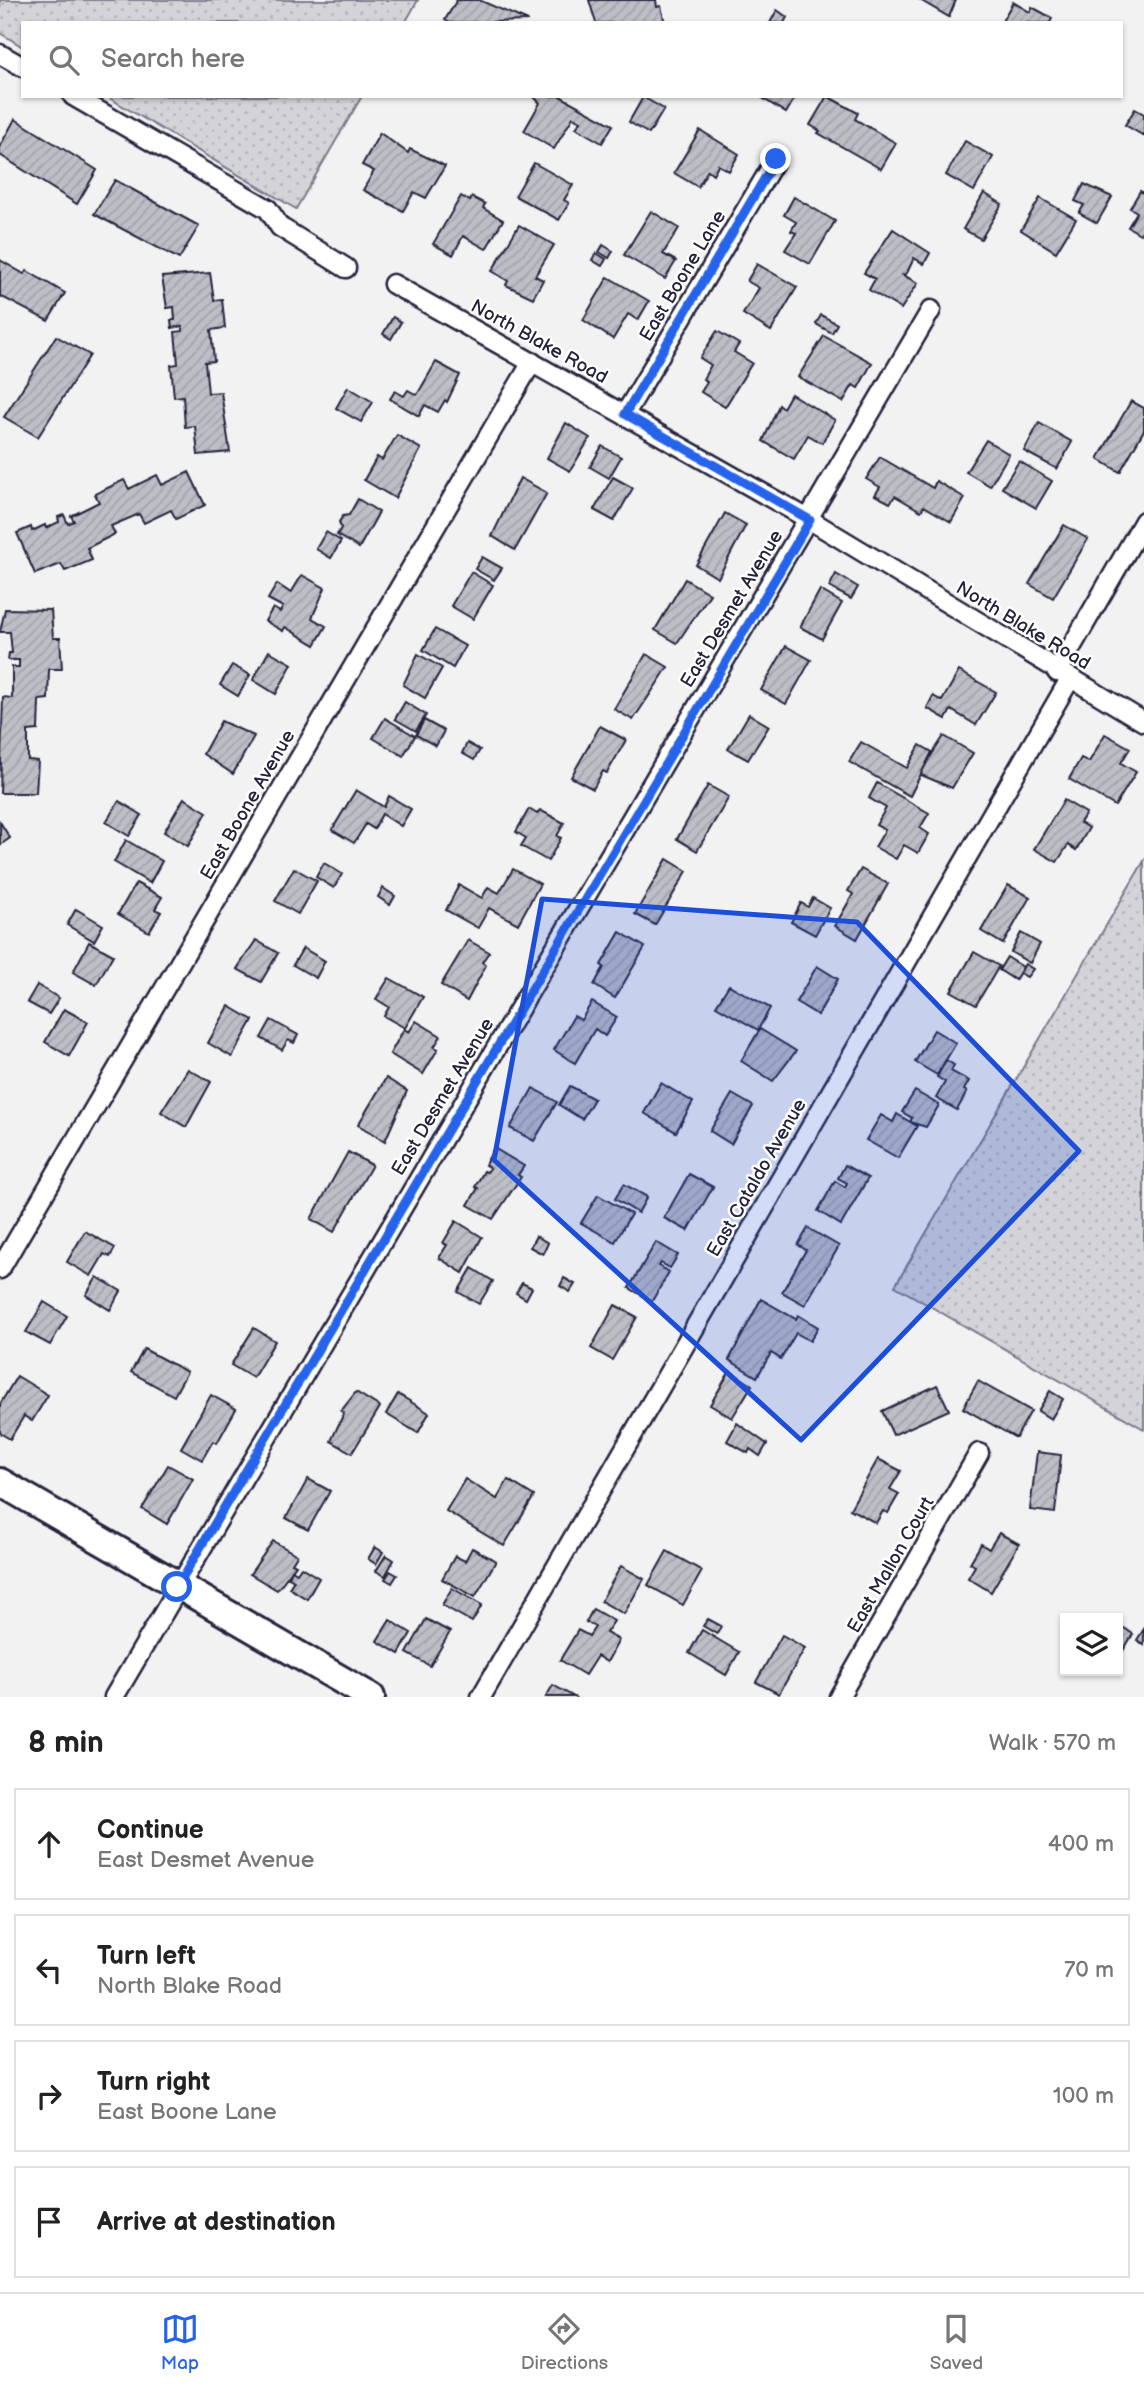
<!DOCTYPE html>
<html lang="en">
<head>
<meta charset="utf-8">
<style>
  body { margin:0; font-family:"Balsamiq Sans",sans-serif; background:#f6f6f6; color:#222 }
  .controls { position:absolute; right:21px; bottom:21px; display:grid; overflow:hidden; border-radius:0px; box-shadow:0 2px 5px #0004 }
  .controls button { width:63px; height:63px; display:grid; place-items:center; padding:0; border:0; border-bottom:2px solid #e0e0e0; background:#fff; color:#222; font:35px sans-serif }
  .stop { position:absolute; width:21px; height:21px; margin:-16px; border:5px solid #2563eb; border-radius:50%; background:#fff }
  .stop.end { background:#2563eb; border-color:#fff; box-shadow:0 2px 7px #0008 }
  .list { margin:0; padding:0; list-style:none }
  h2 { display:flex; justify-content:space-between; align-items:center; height:91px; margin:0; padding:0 28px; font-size:30px }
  h2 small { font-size:23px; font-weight:400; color:#767676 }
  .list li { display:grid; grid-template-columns:46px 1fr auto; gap:21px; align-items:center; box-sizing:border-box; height:112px; margin:0 14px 14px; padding:0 14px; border:2px solid #e0e0e0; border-radius:0px }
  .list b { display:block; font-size:26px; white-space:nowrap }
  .list p { margin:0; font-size:23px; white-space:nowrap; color:#767676 }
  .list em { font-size:23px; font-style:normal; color:#767676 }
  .icon { flex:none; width:38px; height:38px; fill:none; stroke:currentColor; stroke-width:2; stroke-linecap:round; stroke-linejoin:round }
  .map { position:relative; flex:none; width:1144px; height:1697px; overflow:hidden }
  .search { position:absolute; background:#fff; box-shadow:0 2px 5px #0004; left:21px; right:21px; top:21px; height:77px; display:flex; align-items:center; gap:18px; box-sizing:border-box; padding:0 24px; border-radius:0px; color:#767676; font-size:26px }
  .sheet { height:595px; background:#fff }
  nav { display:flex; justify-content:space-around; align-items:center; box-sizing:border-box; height:98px; border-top:2px solid #e0e0e0; background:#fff; font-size:19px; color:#767676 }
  nav a { display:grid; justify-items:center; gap:4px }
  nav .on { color:#2563eb }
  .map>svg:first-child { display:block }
  .grass { fill:url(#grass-dots); stroke:#7a7a8a; stroke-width:2 }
  .building { fill:url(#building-hatch); stroke:#22223b; stroke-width:2 }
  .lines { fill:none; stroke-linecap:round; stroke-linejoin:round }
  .street-casing { stroke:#22223b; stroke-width:23 }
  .secondary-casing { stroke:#22223b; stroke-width:32 }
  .street { stroke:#fff; stroke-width:18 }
  .secondary { stroke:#fff; stroke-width:26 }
  .route { stroke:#2563eb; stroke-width:9 }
  .marked { fill:#1d4ed8; fill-opacity:0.2; stroke:#1d4ed8; stroke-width:5; stroke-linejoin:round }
  .labels { text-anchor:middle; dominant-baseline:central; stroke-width:5; stroke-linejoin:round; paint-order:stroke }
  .street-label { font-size:19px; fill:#22223b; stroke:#fff }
</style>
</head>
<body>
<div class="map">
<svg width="1144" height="1697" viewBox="0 0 1144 1697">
  <defs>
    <pattern id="grass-dots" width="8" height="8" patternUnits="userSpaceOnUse" patternTransform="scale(1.75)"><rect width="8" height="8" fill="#d3d3d8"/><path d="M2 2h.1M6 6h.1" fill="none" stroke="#b5b5ba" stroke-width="1.8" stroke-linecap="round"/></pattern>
    <pattern id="building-hatch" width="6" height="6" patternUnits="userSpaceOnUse" patternTransform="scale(1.75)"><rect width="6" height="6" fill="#bebec6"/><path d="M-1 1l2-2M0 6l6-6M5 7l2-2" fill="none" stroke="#a3a3ab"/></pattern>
  </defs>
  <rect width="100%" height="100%" fill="#f2f2f3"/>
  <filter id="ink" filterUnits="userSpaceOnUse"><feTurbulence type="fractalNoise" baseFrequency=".0143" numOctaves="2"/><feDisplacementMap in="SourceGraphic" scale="14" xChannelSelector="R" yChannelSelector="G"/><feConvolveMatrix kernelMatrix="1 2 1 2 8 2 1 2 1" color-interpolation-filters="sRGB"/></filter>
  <g filter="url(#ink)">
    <g class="grass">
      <polygon points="0,0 418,0 405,23 23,23 23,47 0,33"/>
      <polygon points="106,96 362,96 296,209"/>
      <polygon points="1144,861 1144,1429 895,1286"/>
    </g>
    <g class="building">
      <polygon points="457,0 479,0 528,21 450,23 445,20"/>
      <polygon points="589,0 656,0 657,7 661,6 665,23 596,23"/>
      <polygon points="920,0 956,0 949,17"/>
      <polygon points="1013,2 1030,12 1032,7 1052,18 1050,23 1001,23"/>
      <polygon points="777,10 787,17 784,23 770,23"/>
      <polygon points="533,96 560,96 613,125 602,143 576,128 581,121 573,117 554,149 524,131 540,103"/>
      <polygon points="759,96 796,96 786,113"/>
      <polygon points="827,96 858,113 855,119 896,143 881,169 818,133 820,131 810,125"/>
      <polygon points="643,97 664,109 649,134 629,122"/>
      <polygon points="1135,109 1144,114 1144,136 1125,125"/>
      <polygon points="15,119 97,170 77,204 0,155 0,146"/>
      <polygon points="700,130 739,154 729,171 718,165 713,174 708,170 698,187 674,173"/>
      <polygon points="380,133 408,153 410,149 445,166 426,198 414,192 403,211 363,190 374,171 362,165"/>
      <polygon points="965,141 993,157 974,191 946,175"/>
      <polygon points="534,163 573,185 564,200 569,203 559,220 515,196"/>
      <polygon points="115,180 199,226 179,259 94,214"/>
      <polygon points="1084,184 1112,197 1097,223 1079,213 1084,205 1075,201"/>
      <polygon points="1140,191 1144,193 1144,228 1140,234 1128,227 1137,212 1130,208"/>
      <polygon points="984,193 1002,204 981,239 963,229"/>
      <polygon points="461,196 470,201 472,197 485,204 483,208 503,220 486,249 463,236 453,255 433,244"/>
      <polygon points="794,197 835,221 810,264 785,250 796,233 791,231 796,222 784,215"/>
      <polygon points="1040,198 1076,219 1056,252 1021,230"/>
      <polygon points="651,211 679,228 663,254 676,261 665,279 624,255"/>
      <polygon points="519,225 554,245 535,276 543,280 533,298 506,285 508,281 492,271"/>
      <polygon points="893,229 930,253 924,264 914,258 907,273 903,275 918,283 901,309 869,290 875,279 864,273"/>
      <polygon points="603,245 613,251 609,258 599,252"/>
      <polygon points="596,253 606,259 602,266 592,260"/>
      <polygon points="0,260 24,274 27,271 65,293 48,321 0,296"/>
      <polygon points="757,264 797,287 771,331 743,314 759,288 747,281"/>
      <polygon points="210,273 214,300 222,299 225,328 211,330 214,361 205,362 208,393 221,392 230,452 198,455 195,426 185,427 183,396 174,397 171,365 178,364 175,332 183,331 182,326 172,328 171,320 175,320 174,307 167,308 162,277"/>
      <polygon points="608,277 649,301 638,320 628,314 613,339 583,320"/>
      <polygon points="821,315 837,324 832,333 816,324"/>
      <polygon points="393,317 401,322 391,339 383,334"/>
      <polygon points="717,331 739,344 734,352 752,363 725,407 701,392 707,382 703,379 711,365 700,358"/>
      <polygon points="56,336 90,355 38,437 4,417"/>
      <polygon points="824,336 872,363 858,388 853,385 843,402 798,377"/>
      <polygon points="436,362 460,375 447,402 445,400 438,412 425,405 419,416 390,399 395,391 404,396 408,390 417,395"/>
      <polygon points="348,387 373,402 361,422 336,408"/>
      <polygon points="791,394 835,420 822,443 808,435 794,459 763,441 779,405 783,408"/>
      <polygon points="1131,401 1144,408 1144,430 1120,472 1098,459"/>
      <polygon points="566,423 590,438 570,471 547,458"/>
      <polygon points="1039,423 1072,442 1057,469 1024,451"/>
      <polygon points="397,435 421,449 395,498 364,480 377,457 382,460"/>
      <polygon points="986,440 1009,454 990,486 966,472"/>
      <polygon points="602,446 621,457 609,478 590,467"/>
      <polygon points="880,457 933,488 936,481 965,498 951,522 924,506 921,511 895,496 890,503 875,495 880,487 866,479"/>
      <polygon points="1019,461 1052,481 1036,508 1002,488"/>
      <polygon points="189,472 205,505 176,519 171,510 144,523 139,514 111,526 115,534 87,548 92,560 65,571 61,564 35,574 17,533 31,527 32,531 45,525 46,528 59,522 58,517 64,515 68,524 74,521 71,516 99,502 95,494 124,480 129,489 157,475 162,485"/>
      <polygon points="613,477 633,488 614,521 594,510"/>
      <polygon points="520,478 547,493 515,550 492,536"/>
      <polygon points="358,499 379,512 359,548 337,535 341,528 339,522 343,516 349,515"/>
      <polygon points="725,513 746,525 718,578 696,565"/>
      <polygon points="1064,525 1088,539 1053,598 1029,584"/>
      <polygon points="326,532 341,541 331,558 316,549"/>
      <polygon points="482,557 502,568 494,580 475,569"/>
      <polygon points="471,572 493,585 473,619 451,606"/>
      <polygon points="836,574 858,587 851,599 829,587"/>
      <polygon points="302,575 325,588 312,618 326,626 315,645 285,627 283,631 265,621 273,608 280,612 283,607 268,599 277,584 291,593"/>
      <polygon points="685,579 710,594 677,643 655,630"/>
      <polygon points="820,590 842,603 822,639 800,627"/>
      <polygon points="5,609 51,610 53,638 60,638 62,669 49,669 48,699 39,700 38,730 28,731 28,760 38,761 36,793 0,793 3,697 12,698 12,667 19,667 19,660 8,660 9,653 12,653 10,632 0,632"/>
      <polygon points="435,629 465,646 453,668 423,650"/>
      <polygon points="786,646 811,660 786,704 761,690"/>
      <polygon points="269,651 292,664 276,694 253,680"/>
      <polygon points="418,654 442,668 425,698 403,685"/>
      <polygon points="646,654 668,667 633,720 614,709"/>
      <polygon points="232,665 250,675 238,696 220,685"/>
      <polygon points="959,671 996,692 976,725 951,710 946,719 927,708 933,696 942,701"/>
      <polygon points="405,702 426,715 416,731 395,719"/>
      <polygon points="749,714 769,726 748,760 728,749"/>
      <polygon points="385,718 415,736 403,756 373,738"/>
      <polygon points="424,720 444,731 436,746 416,735"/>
      <polygon points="221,721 254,736 233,774 203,754"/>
      <polygon points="600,726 626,740 607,773 603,771 593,789 571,777"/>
      <polygon points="1105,734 1130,748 1121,763 1136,772 1115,806 1069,779 1081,758 1089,762"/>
      <polygon points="944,736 973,753 952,788 919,774"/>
      <polygon points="861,742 907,768 920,745 932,752 910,796 849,762"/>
      <polygon points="467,743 480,750 474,760 462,753"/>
      <polygon points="877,783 929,813 920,828 929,834 918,853 904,845 896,859 875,847 885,830 876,825 886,808 869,798"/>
      <polygon points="708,785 729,797 697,851 677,839"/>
      <polygon points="356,790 384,807 389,796 411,809 401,826 382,814 374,829 366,824 354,843 332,830"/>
      <polygon points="184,798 207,812 188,846 164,832"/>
      <polygon points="1064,800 1086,813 1080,823 1089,828 1076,850 1068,845 1057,862 1034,849"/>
      <polygon points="119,801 142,815 129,836 106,822"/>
      <polygon points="529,809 537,814 540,810 564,823 557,836 561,838 548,861 521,846 526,838 516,832"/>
      <polygon points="0,822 10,838 0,845"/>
      <polygon points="126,840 162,861 150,883 114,862"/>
      <polygon points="667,859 687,871 655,925 635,914"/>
      <polygon points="324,863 342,874 334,888 316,877"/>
      <polygon points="294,868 317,881 298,914 275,901"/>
      <polygon points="513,869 540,884 518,924 489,908 478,928 446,910 459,885 482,898 488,887 499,893"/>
      <polygon points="861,869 888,884 857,939 835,926 853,894 848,891"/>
      <polygon points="136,883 162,897 155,909 161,912 149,932 118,914"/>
      <polygon points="1008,885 1030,897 1003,944 981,931"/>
      <polygon points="383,888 395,896 390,905 378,897"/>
      <polygon points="813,898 830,908 815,935 791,922 801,903 808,907"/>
      <polygon points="76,909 103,925 94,941 67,925"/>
      <polygon points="620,932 645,947 615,998 594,985 604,967 601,965"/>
      <polygon points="1021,933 1040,944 1030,963 1011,952"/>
      <polygon points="256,940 278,953 261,982 237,969"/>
      <polygon points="468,940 489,952 482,962 486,965 467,1001 441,985"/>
      <polygon points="89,942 113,955 96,985 73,972"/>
      <polygon points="303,948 325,961 316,978 293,965"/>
      <polygon points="974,952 999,966 976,1005 951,991"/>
      <polygon points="1007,957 1023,967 1015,980 999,970"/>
      <polygon points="1025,964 1033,969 1027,977 1020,973"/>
      <polygon points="817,966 838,979 818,1015 796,1002"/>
      <polygon points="389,978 423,997 405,1028 384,1016 389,1007 376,999"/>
      <polygon points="37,985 59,998 49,1014 27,1002"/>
      <polygon points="729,985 770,1008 758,1030 716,1006"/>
      <polygon points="592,1002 617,1017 605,1036 595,1029 575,1063 554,1050 574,1016 581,1020"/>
      <polygon points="229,1006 253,1020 232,1057 208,1043"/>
      <polygon points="64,1009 88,1022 69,1056 45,1042"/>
      <polygon points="271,1020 298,1035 294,1043 288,1040 282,1050 261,1038"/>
      <polygon points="416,1021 441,1036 434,1047 438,1049 423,1074 390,1054 404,1029 409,1032"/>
      <polygon points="760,1029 796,1051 773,1081 741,1061"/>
      <polygon points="934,1030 956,1043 937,1075 915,1062"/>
      <polygon points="946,1060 954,1065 951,1071 969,1081 964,1090 967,1092 957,1110 936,1098 945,1082 937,1077"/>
      <polygon points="188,1069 211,1082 186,1127 161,1112"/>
      <polygon points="386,1078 407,1091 385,1141 358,1125"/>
      <polygon points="661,1083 693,1102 676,1132 644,1113"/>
      <polygon points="570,1086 594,1099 582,1119 559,1105"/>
      <polygon points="533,1088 557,1102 534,1141 510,1128"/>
      <polygon points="915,1091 939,1105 926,1127 910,1122 912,1118 902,1112"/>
      <polygon points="732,1094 753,1106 731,1144 710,1131"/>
      <polygon points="897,1114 917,1126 898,1158 866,1140 881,1115 893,1122"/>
      <polygon points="494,1148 524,1166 518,1175 521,1177 493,1219 468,1205 478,1188 475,1187 484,1171 487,1172 490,1168 485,1165"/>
      <polygon points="348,1152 372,1165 334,1232 311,1219"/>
      <polygon points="845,1165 868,1178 841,1225 818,1211 835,1181 845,1187 847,1183 838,1178"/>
      <polygon points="689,1174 713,1187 688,1231 664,1218"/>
      <polygon points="624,1184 647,1197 638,1213 615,1199"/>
      <polygon points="598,1195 631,1214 615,1242 581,1223"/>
      <polygon points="456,1221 482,1237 463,1273 439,1258 447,1245 443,1243"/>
      <polygon points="808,1228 839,1246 805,1305 782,1292 806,1250 798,1245"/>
      <polygon points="85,1231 115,1248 110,1257 104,1254 91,1276 67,1262"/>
      <polygon points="536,1236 548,1243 543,1254 530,1247"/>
      <polygon points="656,1242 678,1255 670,1268 661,1263 659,1266 669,1272 652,1301 629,1288"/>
      <polygon points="472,1268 493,1281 479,1304 458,1292"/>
      <polygon points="97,1277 121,1291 110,1310 86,1295"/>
      <polygon points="564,1278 575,1284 570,1292 560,1286"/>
      <polygon points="522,1283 532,1288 526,1299 516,1293"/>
      <polygon points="761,1299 796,1319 798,1315 818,1327 810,1341 796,1333 781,1359 771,1353 757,1377 729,1360"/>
      <polygon points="44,1302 67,1316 50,1345 26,1332"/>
      <polygon points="615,1305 637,1317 612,1360 591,1348"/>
      <polygon points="254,1328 275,1341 253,1378 231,1365"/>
      <polygon points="144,1349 187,1372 174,1396 131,1372"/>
      <polygon points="730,1371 752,1385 732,1418 710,1405"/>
      <polygon points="17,1376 48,1395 32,1421 24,1416 10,1439 0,1433 0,1404"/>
      <polygon points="978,1381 1031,1411 1016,1438 963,1408"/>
      <polygon points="937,1385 949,1410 893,1435 882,1411"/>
      <polygon points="1050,1391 1063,1399 1051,1419 1038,1411"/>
      <polygon points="356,1392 380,1407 352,1453 331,1441 344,1413 341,1411"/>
      <polygon points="398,1394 429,1413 418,1433 386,1414"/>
      <polygon points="211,1395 236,1409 217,1443 213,1441 202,1460 181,1448"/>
      <polygon points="737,1423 767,1444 760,1456 750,1449 748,1453 727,1441"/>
      <polygon points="1037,1452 1061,1455 1055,1513 1030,1510"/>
      <polygon points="878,1459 901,1471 890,1489 899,1494 888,1513 883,1511 876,1523 850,1509"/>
      <polygon points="168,1465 193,1479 167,1524 142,1509"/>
      <polygon points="308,1479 330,1491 308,1530 286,1518"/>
      <polygon points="465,1479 497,1499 508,1480 534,1496 504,1546 446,1511"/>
      <polygon points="999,1533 1019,1544 991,1592 968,1578 975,1566 970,1563 981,1544 989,1549"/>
      <polygon points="273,1541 297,1555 292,1563 296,1565 277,1590 250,1574"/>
      <polygon points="375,1547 383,1552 376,1564 368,1559"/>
      <polygon points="472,1548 496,1561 475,1597 442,1579 455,1556 465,1561"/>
      <polygon points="667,1551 702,1571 683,1605 648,1585"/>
      <polygon points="386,1555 394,1560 385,1576 376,1571"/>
      <polygon points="621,1566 644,1579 624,1614 601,1601"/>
      <polygon points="301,1567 319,1578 307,1599 289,1588 294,1580 289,1577 292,1570 297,1573"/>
      <polygon points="390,1571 397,1575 392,1583 385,1579"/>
      <polygon points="452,1588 482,1605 472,1622 442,1605"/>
      <polygon points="593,1609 614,1621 606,1633 619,1640 607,1662 597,1656 585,1675 560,1660 578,1630 589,1636 595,1627 586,1622"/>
      <polygon points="426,1619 450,1632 430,1666 407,1653"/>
      <polygon points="708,1619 721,1626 717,1634 703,1626"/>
      <polygon points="390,1620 411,1633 399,1654 377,1641"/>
      <polygon points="1118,1624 1133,1634 1118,1659"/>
      <polygon points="1144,1629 1144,1645 1137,1640"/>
      <polygon points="702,1630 739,1652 726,1675 689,1653"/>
      <polygon points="782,1635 805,1648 779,1694 756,1682"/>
      <polygon points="553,1685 574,1697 546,1697"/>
    </g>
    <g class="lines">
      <g class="street-casing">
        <g id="street">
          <polyline points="0,54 23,67"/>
          <polyline points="73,96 268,209 280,227 346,268"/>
          <polyline points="393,284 810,520 1144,722"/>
          <polyline points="625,414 776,159"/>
          <polyline points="1057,672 1144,521"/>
          <polyline points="0,1269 532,362"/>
          <polyline points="114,1697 931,310"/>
          <polyline points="481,1697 1070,679"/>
          <polyline points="839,1697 979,1453"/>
        </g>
      </g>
      <g class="secondary-casing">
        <polyline id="secondary" points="0,1482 371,1697"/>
      </g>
      <use href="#street" class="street"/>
      <use href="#secondary" class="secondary"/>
    </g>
  </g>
  <g class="lines" filter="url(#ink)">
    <polyline class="route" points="177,1587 810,520 625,414 776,159"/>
  </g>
  <path class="marked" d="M 542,899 L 857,922 L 1079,1151 L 801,1440 L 494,1160 Z"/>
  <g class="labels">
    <g class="street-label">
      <text transform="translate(683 276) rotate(-59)">East Boone Lane</text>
      <text transform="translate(539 342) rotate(29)">North Blake Road</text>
      <text transform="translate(732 609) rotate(-59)">East Desmet Avenue</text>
      <text transform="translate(1023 626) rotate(31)">North Blake Road</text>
      <text transform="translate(248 805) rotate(-60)">East Boone Avenue</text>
      <text transform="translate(443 1097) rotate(-59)">East Desmet Avenue</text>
      <text transform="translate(757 1178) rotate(-60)">East Cataldo Avenue</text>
      <text transform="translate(891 1565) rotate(-60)">East Mallon Court</text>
    </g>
  </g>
</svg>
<div class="controls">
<button><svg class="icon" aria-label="layers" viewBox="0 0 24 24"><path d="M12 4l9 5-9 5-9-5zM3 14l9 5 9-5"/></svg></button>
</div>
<div class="stop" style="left:177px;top:1587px"></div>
<div class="stop end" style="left:776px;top:159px"></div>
<div class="search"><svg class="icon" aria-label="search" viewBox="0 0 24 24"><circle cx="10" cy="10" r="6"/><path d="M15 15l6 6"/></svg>Search here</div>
</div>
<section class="sheet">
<h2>8 min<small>Walk · 570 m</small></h2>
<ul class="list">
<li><svg class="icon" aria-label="ahead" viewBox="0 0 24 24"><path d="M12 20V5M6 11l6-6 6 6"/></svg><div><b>Continue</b><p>East Desmet Avenue</p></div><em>400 m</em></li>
<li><svg class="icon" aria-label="left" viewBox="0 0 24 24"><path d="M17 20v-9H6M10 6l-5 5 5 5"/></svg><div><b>Turn left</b><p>North Blake Road</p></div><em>70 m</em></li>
<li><svg class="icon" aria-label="right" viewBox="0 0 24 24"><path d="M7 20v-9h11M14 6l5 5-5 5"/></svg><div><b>Turn right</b><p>East Boone Lane</p></div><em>100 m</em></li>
<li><svg class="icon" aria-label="arrive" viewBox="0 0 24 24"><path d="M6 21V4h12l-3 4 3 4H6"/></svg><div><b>Arrive at destination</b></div></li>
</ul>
</section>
<nav>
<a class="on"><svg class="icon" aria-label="map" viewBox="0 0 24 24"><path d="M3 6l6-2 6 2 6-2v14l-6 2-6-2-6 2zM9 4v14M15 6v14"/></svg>Map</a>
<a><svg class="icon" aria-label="directions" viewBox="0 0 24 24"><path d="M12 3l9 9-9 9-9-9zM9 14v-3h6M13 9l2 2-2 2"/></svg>Directions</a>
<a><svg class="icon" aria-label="saved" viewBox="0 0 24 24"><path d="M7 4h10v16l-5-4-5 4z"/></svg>Saved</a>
</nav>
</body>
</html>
